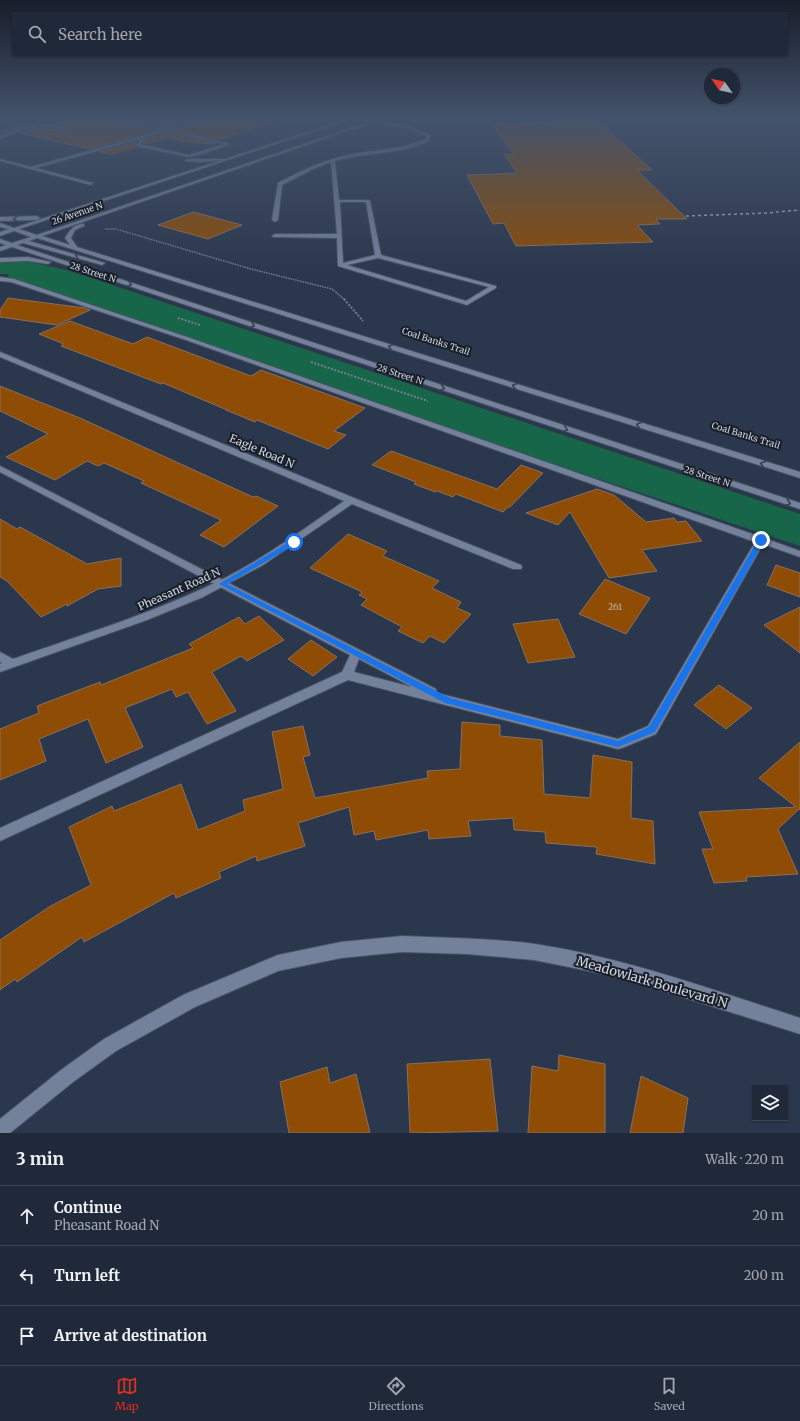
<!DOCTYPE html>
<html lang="en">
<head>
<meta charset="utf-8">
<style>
  body { margin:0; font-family:Merriweather,serif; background:#2d3544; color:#f1f3f6 }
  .controls { position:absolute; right:12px; bottom:12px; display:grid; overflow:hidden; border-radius:0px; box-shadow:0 1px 3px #0004 }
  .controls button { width:36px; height:36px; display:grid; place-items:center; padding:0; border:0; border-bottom:1px solid #3d4553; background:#202939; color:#f1f3f6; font:20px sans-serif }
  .compass { position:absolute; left:704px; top:68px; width:36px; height:36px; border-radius:50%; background:#202939; box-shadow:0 1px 3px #0004; rotate:304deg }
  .stop { position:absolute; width:12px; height:12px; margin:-9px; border:3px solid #1a73e8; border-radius:50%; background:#fff }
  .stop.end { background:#1a73e8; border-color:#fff; box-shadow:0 1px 4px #0008 }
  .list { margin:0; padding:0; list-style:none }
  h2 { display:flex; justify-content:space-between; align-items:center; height:52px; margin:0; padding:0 16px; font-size:17px }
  h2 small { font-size:13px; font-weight:400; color:#a2a6ae }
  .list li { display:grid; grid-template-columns:26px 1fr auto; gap:12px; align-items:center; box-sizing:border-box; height:60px; padding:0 16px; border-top:1px solid #3d4553 }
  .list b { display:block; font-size:15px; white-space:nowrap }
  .list p { margin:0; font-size:13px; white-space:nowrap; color:#a2a6ae }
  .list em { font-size:13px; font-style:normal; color:#a2a6ae }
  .icon { flex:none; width:22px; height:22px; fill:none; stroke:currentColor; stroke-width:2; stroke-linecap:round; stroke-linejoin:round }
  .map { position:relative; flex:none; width:800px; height:1133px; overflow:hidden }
  .search { position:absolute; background:#202939; box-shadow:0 1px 3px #0004; left:12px; right:12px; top:12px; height:44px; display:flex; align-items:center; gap:10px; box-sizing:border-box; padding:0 14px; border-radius:0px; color:#a2a6ae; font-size:15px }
  .sheet { height:232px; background:#202939 }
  nav { display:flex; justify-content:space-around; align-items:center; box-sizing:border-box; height:56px; border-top:1px solid #3d4553; background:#202939; font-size:11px; color:#a2a6ae }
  nav a { display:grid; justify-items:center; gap:2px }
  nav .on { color:#d93025 }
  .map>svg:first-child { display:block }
  .green { fill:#176649 }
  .building { fill:#8e4c04; stroke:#88705e }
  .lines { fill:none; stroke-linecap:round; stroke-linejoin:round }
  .lane-casing { stroke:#475263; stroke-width:2 }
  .street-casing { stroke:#475263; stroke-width:2 }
  .secondary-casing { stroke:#475263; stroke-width:2 }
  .path-far1 { stroke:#747f90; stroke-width:1.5; stroke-dasharray:1.5 1; stroke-linecap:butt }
  .path { stroke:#747f90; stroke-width:2; stroke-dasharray:2 1.5; stroke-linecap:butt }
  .lane { fill:#73819a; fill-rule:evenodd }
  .street { fill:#73819a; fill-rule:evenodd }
  .secondary { fill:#73819a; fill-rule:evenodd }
  .rail { stroke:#a5aebd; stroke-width:1.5; stroke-dasharray:3 3; stroke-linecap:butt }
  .oneway { stroke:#384150 }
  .route { fill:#1a73e8 }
  .labels { text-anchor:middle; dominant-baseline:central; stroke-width:4; stroke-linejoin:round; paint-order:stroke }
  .far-street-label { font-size:9px; fill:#ced6e3; stroke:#191e28 }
  .number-label { font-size:9px; fill:#beb4ab }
  .street-label { font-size:11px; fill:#ced6e3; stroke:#191e28 }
  .near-street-label { font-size:13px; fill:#ced6e3; stroke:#191e28 }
</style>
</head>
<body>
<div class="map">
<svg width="800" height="1133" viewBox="0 0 800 1133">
  <rect width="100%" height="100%" fill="#2b374c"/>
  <polygon class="green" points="26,261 70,271 800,514 800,546 371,403 92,307 6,279 9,274 0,274 0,262"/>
  <g class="building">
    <polygon points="66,117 99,117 100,118 157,130 89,149 19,133 41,128 69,132 71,131 71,129 56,123 62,122 62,119"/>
    <polygon points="112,117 211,117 167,127"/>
    <polygon points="217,117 276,117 277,121 218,140 185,132 183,134 184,136 216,144 196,143 169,138 147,144 143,143 146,139 216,118"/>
    <polygon points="586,121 599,122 652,170 637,170 687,219 656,219 660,224 637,225 653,242 516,246 504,223 493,224 467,175 517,173 504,154 514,154 492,124"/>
    <polygon points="137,142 135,145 136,147 111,154 100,152"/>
    <polygon points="193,212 242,225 208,239 158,225"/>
    <polygon points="8,298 85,308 90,310 57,325 0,317 0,310"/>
    <polygon points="70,321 133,344 147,337 251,376 261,370 365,408 334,431 346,435 328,449 257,420 255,422 226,410 227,410 163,383 161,384 61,346 64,344 39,334"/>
    <polygon points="0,386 80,418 253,497 256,496 278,506 224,547 200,535 221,520 141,483 144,481 104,463 98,466 87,461 55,480 6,457 48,434 0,411"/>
    <polygon points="391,451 497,489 521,465 543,473 510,507 508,507 503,512 456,494 453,497 437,491 435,492 414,484 416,482 372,465"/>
    <polygon points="597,489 614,495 646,522 674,518 677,522 686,521 702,541 642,550 657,571 609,578 570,512 558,525 526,513"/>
    <polygon points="0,519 17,529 20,527 87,564 121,558 121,586 98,589 67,606 67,604 41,617 7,581 0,577"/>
    <polygon points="348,534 387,551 383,556 439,581 432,588 461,602 457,608 471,614 444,643 430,636 423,643 398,631 402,627 361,605 367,599 359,595 362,592 310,568"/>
    <polygon points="776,565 800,573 800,597 767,585"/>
    <polygon points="605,579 650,598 626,634 579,614"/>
    <polygon points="800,607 800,653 764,625"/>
    <polygon points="259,616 284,640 247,661 241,656 212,672 236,711 207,724 188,692 176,697 172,689 125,708 143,747 106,763 88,719 39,739 46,761 0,780 0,729 39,713 37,706 100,682 101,685 193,648 189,644 239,617 245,624"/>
    <polygon points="558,619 575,657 528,663 513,624"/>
    <polygon points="311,640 337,657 313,676 288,659"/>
    <polygon points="719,685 752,708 726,729 694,705"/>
    <polygon points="462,722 500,725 500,736 542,740 544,794 590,798 593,755 632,762 631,818 653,821 655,864 596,854 597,847 546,843 545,832 514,830 513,818 468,821 471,836 429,839 428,830 376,840 374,831 354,835 349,807 298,823 305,846 257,861 256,856 219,872 221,878 176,898 174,893 84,942 82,937 17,982 15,979 0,990 0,940 49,907 91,885 69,827 112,806 114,811 181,784 198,830 245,811 243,800 283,789 272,732 303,726 310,755 303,757 315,798 428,778 427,771 460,769"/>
    <polygon points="800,742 800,810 799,809 778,829 798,874 746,877 747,881 714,883 702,849 713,849 699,812 796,807 759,778"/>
    <polygon points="559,1055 605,1064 605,1133 528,1133 532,1066 558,1071"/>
    <polygon points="490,1059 498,1131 410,1133 407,1064"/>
    <polygon points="327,1067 330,1083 356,1074 370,1133 289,1133 280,1082"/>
    <polygon points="641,1076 688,1098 683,1133 630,1133"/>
  </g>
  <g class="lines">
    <g class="lane-casing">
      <g id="lane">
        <polygon points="100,117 106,117 167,129 216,117 143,138 145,139 140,144 189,155 224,144 184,135 185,133 230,144 200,155 189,157 136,146 141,139 36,168 93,183 91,185 0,161 0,159 31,167 163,130"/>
        <path d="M 346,117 L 353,117 L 407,126 L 430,135 L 429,141 C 399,155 366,152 335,161 L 339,200 L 368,200 L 370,201 L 381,255 L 496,286 L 496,288 L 467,305 L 338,266 L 337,238 L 273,237 L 272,236 L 275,234 L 337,234 L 331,162 L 313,169 L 282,185 L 278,220 L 275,222 L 272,220 L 278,183 C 302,170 326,159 353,154 C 378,149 403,150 426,139 L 426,136 L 406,128 ZM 340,202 L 366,202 L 375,255 L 343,263 ZM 378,258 L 489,287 L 466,301 L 347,265 Z"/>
        <path d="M 48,124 L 58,125 L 70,130 L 68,131 C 40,122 26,128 0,139 L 0,136 C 14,128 32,125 48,124 Z"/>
        <polygon points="187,159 223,159 225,160 201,162 185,161"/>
        <path d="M 0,277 L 14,279 L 190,338 L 764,538 L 800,551 L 800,557 L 763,544 L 656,734 L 622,748 L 618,749 L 348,680 L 0,841 L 0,828 L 342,672 L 350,655 L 0,472 L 0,466 L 436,689 L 437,693 L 618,739 L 648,726 L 755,542 L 186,340 L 11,282 L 0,281 ZM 359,659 L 412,687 L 354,672 Z"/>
      </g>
    </g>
    <g class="street-casing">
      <g id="street">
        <polygon points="622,117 627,117 619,120 617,119"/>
        <path d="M 0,352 L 354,498 L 521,565 L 522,567 L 521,569 L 513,569 L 352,504 L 263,565 L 203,597 L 147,620 L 0,672 L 0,664 L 2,663 L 0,662 L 0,652 L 13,659 C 84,634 157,612 225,578 C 267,556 306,528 344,501 L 0,357 Z"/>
        <path d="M 402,936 C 446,938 491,938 535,944 C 626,958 713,990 800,1018 L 800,1034 L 619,977 L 534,960 L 467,954 L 402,952 L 341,958 L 278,971 L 195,1007 L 116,1051 L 73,1082 L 10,1133 L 0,1133 L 0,1119 L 61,1070 L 104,1039 L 183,995 L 278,955 L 341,942 Z"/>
      </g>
    </g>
    <g class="secondary-casing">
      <g id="secondary">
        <polygon points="60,117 65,117 0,133 0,131"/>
        <path d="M 353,117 L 358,117 L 19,229 L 37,235 L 383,117 L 388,117 L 42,236 L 70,245 L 65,238 C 70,230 74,224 84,224 L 84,226 L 75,230 L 71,238 L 77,247 L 800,472 L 800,478 L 37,238 L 29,241 L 105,263 L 102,265 L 23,243 L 17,245 L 800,503 L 800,509 L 12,247 L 0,251 L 0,247 L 6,245 L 0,243 L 0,239 L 12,243 L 31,237 L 14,231 L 0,236 L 0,232 L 9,229 L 0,227 L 0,223 L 14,228 Z"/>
        <polygon points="0,217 37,216 40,218 37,220 0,221"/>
        <polygon points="28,257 51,262 48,264 28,261 0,262 0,258"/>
      </g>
    </g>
    <polyline class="path-far1" points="105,229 116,229 251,269 332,289 345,300"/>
    <g class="path">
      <polyline points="344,299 363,321"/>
      <polyline points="178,318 200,325"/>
      <polyline points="311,362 428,401"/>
    </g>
    <use href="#lane" class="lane"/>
    <use href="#street" class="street"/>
    <use href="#secondary" class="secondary"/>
    <polyline class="rail" points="686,216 766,213 800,210"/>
  </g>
  <defs><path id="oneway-chevron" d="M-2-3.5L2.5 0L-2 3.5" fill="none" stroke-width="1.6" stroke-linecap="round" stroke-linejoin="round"/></defs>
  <g class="oneway">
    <use href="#oneway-chevron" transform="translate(16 219) rotate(179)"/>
    <use href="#oneway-chevron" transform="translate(78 256) rotate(-164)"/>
    <use href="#oneway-chevron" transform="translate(129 284) rotate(18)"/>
    <use href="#oneway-chevron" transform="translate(252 325) rotate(18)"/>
    <use href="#oneway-chevron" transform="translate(391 347) rotate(-163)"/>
    <use href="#oneway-chevron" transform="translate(515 386) rotate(-163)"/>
    <use href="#oneway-chevron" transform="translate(442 388) rotate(18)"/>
    <use href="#oneway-chevron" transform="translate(639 425) rotate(-162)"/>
    <use href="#oneway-chevron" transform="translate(565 429) rotate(18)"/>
    <use href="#oneway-chevron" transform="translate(763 464) rotate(-163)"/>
    <use href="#oneway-chevron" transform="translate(788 503) rotate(18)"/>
  </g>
  <linearGradient id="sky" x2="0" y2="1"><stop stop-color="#181e2a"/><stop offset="0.43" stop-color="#44536c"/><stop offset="1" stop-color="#44536c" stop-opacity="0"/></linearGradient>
  <rect width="800" height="275" fill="url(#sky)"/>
  <polygon class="route" points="761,538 765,540 655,732 618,747 445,703 219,584 291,541 296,541 296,544 227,584 450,698 618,741 649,727 758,540"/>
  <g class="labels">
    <g class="far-street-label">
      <text transform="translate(77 213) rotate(-19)">26 Avenue N</text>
      <text transform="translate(93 272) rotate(18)">28 Street N</text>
      <text transform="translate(436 341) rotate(18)">Coal Banks Trail</text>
      <text transform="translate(400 374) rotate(18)">28 Street N</text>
      <text transform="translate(746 435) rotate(17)">Coal Banks Trail</text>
      <text transform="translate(707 476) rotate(18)">28 Street N</text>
    </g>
    <g class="number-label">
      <text x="615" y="606">261</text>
    </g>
    <g class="street-label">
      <text transform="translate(262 451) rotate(23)">Eagle Road N</text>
      <text transform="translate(179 589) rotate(-24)">Pheasant Road N</text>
    </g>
    <g class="near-street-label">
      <text transform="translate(652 982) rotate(16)">Meadowlark Boulevard N</text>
    </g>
  </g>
</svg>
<div class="controls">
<button><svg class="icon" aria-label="layers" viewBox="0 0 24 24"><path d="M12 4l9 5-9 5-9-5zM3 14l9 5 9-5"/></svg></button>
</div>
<svg class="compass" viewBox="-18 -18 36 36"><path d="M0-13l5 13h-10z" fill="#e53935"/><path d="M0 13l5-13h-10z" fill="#a2a6ae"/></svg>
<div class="stop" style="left:294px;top:542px"></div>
<div class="stop end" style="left:761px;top:540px"></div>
<div class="search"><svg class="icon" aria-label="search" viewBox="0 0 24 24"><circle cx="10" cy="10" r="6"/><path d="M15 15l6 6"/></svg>Search here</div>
</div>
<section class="sheet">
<h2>3 min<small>Walk · 220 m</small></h2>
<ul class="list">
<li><svg class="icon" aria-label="ahead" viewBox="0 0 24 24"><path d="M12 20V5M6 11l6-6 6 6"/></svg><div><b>Continue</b><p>Pheasant Road N</p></div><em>20 m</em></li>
<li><svg class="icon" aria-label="left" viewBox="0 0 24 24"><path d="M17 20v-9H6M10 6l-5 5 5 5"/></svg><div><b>Turn left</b></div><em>200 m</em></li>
<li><svg class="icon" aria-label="arrive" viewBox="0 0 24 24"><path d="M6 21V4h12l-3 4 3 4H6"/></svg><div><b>Arrive at destination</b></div></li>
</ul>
</section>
<nav>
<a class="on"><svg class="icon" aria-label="map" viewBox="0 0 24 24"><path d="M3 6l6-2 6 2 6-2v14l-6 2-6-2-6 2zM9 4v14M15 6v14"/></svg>Map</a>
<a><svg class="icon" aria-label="directions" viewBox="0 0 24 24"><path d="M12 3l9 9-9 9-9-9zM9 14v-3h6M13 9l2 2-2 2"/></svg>Directions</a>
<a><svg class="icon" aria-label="saved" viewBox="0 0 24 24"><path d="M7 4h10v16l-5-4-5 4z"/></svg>Saved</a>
</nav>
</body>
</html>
